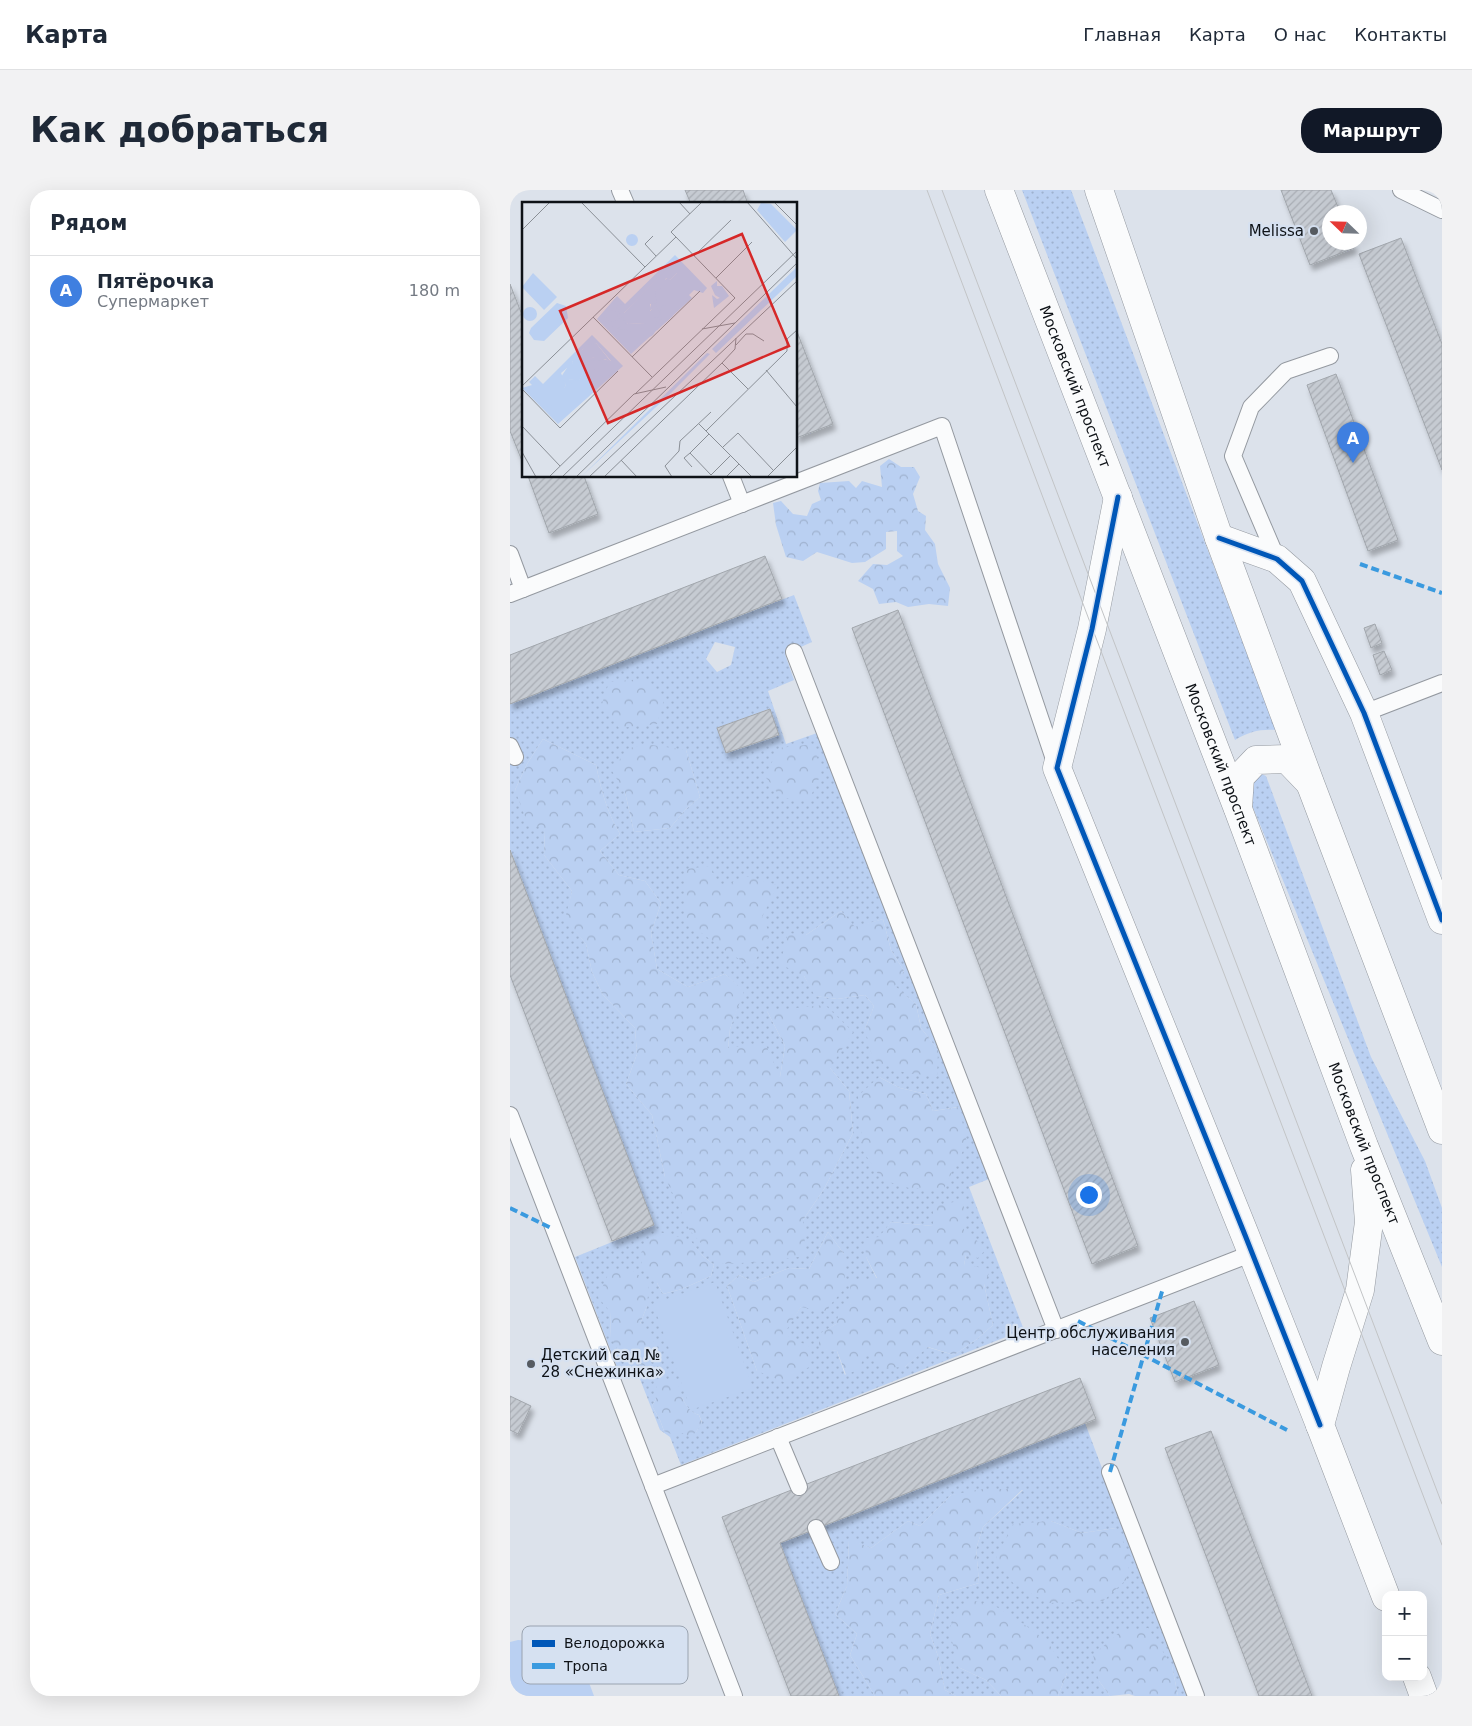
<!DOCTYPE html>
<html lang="ru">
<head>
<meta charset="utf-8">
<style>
  body { margin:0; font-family:"DejaVu Sans",sans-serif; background:#f2f2f3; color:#1f2937 }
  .controls { position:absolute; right:15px; bottom:15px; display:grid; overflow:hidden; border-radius:10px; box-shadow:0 5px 20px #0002 }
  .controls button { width:45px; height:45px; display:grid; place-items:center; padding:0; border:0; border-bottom:1px solid #e0e1e3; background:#fff; color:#1f2937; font:25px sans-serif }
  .compass { position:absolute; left:812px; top:15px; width:45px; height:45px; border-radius:50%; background:#fff; box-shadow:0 5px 20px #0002; rotate:293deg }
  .you { position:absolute; left:578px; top:1004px; width:18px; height:18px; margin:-12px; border:4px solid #fff; border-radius:50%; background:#1a73e8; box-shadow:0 0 0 8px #1a73e833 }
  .badge { display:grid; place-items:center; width:32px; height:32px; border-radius:50%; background:#111827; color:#fff; font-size:16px; font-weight:700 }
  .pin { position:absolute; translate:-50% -41px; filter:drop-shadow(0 1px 2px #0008) }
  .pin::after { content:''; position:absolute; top:26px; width:18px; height:15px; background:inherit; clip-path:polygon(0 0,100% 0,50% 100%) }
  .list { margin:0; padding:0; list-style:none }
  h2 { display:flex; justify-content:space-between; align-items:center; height:65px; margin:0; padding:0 20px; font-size:21px }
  h2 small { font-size:16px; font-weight:400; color:#747a83 }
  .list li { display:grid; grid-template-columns:32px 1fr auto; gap:15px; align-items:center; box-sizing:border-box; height:70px; padding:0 20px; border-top:1px solid #e0e1e3 }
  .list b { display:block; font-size:19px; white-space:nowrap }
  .list p { margin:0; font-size:16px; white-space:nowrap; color:#747a83 }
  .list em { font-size:16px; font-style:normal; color:#747a83 }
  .map { position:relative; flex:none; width:932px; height:1506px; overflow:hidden; border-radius:20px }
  header { display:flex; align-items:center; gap:30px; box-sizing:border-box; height:70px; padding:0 25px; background:#fff; border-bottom:1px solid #e0e1e3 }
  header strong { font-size:24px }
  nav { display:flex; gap:28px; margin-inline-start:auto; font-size:18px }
  .intro { display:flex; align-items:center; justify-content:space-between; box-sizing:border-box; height:120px; padding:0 30px }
  h1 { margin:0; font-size:35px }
  .button { padding:12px 22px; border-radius:20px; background:#111827; color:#fff; font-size:18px; font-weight:700 }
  main { display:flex; gap:30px; padding:0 30px }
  aside { flex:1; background:#fff; border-radius:20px; box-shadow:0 5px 20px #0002 }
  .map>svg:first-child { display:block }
  .grass { fill:url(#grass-dots); fill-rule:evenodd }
  .forest { fill:url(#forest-crowns) }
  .pitch { fill:#bad0f2 }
  .building { fill:url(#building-hatch); stroke:#a1a6ac; filter:url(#shadow) }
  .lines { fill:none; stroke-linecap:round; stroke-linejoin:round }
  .service-casing { stroke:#9499a0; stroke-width:18 }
  .minor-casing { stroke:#9499a0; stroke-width:29 }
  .secondary-casing { stroke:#9499a0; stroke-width:29 }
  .service { stroke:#fafbfc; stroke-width:16 }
  .minor { stroke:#fafbfc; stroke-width:28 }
  .secondary { stroke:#fafbfc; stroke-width:28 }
  .tram { stroke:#c2c4c6; stroke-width:1 }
  .quiet { stroke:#3a9adf; stroke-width:4; stroke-dasharray:8 4; stroke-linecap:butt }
  .cycleway-casing { stroke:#d6e1f1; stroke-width:8 }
  .cycleway { stroke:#0057b8; stroke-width:5 }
  .poi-dot { fill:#565b61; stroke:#d6e1f1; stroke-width:2 }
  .labels { text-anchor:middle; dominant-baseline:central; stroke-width:4.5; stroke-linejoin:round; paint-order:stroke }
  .poi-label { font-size:15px; fill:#0e1217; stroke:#d6e1f1; text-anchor:end }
  .street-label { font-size:15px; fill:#0e1217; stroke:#d6e1f1 }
  .inset-road { fill:none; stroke:#8a8f96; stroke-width:1 }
  .view { fill:#d62828; fill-opacity:0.15; stroke:#d62828; stroke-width:2.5 }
  .inset-edge { fill:none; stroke:#0e1217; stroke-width:2.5 }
  .key { fill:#d6e1f1; stroke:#9aa3b0; stroke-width:1 }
  .key-label { font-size:14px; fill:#0e1217 }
</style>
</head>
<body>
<header>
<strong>Карта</strong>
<nav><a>Главная</a><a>Карта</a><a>О нас</a><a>Контакты</a></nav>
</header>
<div class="intro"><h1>Как добраться</h1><a class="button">Маршрут</a></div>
<main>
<aside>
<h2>Рядом<small></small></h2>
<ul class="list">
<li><span class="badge" style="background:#3f7fe0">A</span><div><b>Пятёрочка</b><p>Супермаркет</p></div><em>180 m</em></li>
</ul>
</aside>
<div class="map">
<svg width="932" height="1506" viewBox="0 0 932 1506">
  <defs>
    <pattern id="grass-dots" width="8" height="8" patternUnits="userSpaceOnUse" patternTransform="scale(1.25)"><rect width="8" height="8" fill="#bad0f2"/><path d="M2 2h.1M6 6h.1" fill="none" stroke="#9fb2cf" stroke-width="1.8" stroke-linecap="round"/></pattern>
    <pattern id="forest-crowns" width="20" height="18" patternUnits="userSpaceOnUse" patternTransform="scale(1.25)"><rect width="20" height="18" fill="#bad0f2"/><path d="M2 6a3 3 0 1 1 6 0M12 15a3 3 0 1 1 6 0" fill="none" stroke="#9fb2cf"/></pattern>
    <pattern id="building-hatch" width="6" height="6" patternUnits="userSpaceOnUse" patternTransform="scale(1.25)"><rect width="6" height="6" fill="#c6cbd2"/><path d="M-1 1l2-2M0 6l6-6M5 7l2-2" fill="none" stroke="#a9adb4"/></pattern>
    <filter id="shadow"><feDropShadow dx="3" dy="5.5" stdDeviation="2.5" flood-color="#0004"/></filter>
  </defs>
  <rect width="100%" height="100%" fill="#dce2eb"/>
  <g class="grass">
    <path d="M 512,0 L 561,0 L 766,540 C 750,539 738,542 725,550 Z"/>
    <path d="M 284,405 L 302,452 L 275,464 L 284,490 L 258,501 L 276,554 L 307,543 L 479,989 L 459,997 L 514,1140 L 171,1275 L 160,1247 L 150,1240 L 126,1179 L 110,1185 L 65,1067 L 144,1035 L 0,659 L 0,514 ZM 205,452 L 225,457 L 221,475 L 207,482 L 196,469 ZM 259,519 L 269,545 L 217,563 L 207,538 ZM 33,549 L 86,575 C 91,600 97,622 110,644 L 90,661 L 109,685 L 135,691 L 151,713 L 141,743 L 147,779 L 178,797 L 215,784 L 233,801 L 220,839 L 218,858 L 270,887 L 275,856 L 257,821 L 320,878 L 339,901 L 343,943 L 314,999 L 293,1030 L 155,987 L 142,925 L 116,894 L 127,864 L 125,838 L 93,805 L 82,782 L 76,754 L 56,729 L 62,701 L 34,665 L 35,640 L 5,600 L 17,574 ZM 176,560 L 190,607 L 176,619 L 160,638 L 124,642 L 115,602 ZM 331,721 L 345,738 L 373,729 L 381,760 L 394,781 L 384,796 L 406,814 L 411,838 L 428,860 L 355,839 L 364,816 L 355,805 L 327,809 L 306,806 L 294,786 L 296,745 ZM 369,887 L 390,898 L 416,904 L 423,921 L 448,917 L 433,1000 ZM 381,1032 L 423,1036 L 456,1065 L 454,1075 L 474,1094 L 483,1135 L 467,1149 L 444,1165 L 417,1157 L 395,1177 L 356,1161 L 335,1185 L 327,1161 L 309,1158 L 310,1144 L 326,1134 L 341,1113 L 367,1089 L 356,1067 ZM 318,1042 L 334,1064 L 291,1117 L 247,1181 L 217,1096 L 229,1085 L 244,1092 L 279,1078 L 299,1079 ZM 170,1049 L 180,1051 L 192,1065 L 204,1075 L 201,1086 L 172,1099 L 153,1104 L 147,1093 ZM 137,1116 L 130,1134 L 101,1148 L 100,1122 ZM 172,1207 C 176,1216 179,1222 189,1225 L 192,1232 L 186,1242 L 154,1241 L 150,1230 L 142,1216 L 146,1209 Z"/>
    <polygon points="749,583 756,586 861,867 915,971 932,1018 932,1077 735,598"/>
    <path d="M 575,1233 L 678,1506 L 668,1506 L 662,1476 L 589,1491 L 600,1506 L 548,1506 L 557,1483 L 448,1477 L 476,1490 L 491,1506 L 446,1506 L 435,1500 L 428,1466 L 420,1444 L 429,1405 L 469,1393 L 466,1359 L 473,1337 L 513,1300 L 441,1305 L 410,1336 L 398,1331 L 361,1358 L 339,1350 L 337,1396 L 325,1424 L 347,1444 L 340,1465 L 365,1506 L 329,1506 L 270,1353 ZM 541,1331 L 572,1343 L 606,1338 L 538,1413 Z"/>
  </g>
  <g class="forest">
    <polygon points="379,269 391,277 404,277 410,287 403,304 408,321 416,326 415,340 425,354 428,374 440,398 438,416 419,414 398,417 386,412 369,414 363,399 348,391 363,374 377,375 393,366 387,361 387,341 376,342 376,359 355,372 342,373 307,362 293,371 276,367 266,335 263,313 271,311 283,324 297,326 302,314 311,310 308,301 310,293 339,291 346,298 352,291 372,297 370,276"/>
    <polygon points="132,489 154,510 147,534 109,538 92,514 99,492"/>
    <path d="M 33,549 L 86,575 C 91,600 97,622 110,644 L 90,661 L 109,685 L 135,691 L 151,713 L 141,743 L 147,779 L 178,797 L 215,784 L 234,801 L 220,839 L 218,858 L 255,853 L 270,887 L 275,856 L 257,821 L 315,815 L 343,842 L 320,878 L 339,901 L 343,943 L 314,999 L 293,1030 L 296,1066 L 251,1072 L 210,1074 L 180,1041 L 155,987 L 142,925 L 116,894 L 127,864 L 125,838 L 93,805 L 82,782 L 76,754 L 55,729 L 62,701 L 34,665 L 35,640 L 17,632 L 5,600 L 17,574 Z"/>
    <polygon points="135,554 176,560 190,607 176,619 160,638 124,642 115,602 102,581 117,559"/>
    <polygon points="304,554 311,584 299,610 271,608 255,586 269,558"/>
    <polygon points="200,676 211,698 235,686 268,695 252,727 260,744 242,777 216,761 175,731 176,679"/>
    <polygon points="331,721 345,737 373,729 381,760 394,781 385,796 406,814 411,838 428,860 427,887 393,882 363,870 355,839 364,816 355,805 327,809 305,806 294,786 270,774 278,743 296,745"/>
    <polygon points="369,887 390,898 416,904 423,921 449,917 457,953 433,1000 399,998 372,990 353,961 348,906"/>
    <polygon points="454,1010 454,1041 477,1058 468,1068 456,1065 454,1075 481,1079 474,1094 483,1135 467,1149 444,1165 418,1157 395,1177 371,1178 356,1162 349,1179 336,1185 327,1161 309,1159 309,1144 326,1134 330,1119 341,1113 340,1091 367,1088 356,1067 355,1048 369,1047 381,1032 423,1036 423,1016"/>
    <polygon points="146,1041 180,1050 192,1065 204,1075 201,1086 172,1099 153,1104 147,1093 132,1079 131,1063"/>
    <polygon points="318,1042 334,1064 335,1098 315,1121 291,1117 274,1144 302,1158 299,1177 274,1192 247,1181 217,1096 229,1085 244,1092 279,1078 299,1079"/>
    <polygon points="100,1080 123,1081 139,1093 137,1116 130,1134 147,1156 136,1178 115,1173 101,1148 100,1122 88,1107"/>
    <path d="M 157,1189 L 167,1190 C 171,1204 174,1220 189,1225 L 192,1233 L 186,1242 L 180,1247 L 172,1243 L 166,1246 L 154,1241 L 150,1230 L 142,1216 L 146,1209 L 145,1200 L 149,1192 Z"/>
    <polygon points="472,1299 513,1299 473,1337 466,1359 469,1393 429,1405 420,1444 428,1466 435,1500 446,1506 365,1506 340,1465 347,1444 325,1424 337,1396 339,1349 361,1358 398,1331 410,1336 441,1305"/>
    <polygon points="541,1331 572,1343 606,1338 621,1367 616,1390 593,1411 538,1413 503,1393 486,1368 503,1334"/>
    <polygon points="457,1409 485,1416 512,1433 537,1451 557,1483 548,1506 491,1506 476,1490 448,1477 439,1438"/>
    <polygon points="638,1438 662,1476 668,1506 625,1506 619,1504 600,1506 589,1491 583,1465 611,1441"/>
  </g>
  <g class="pitch">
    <polygon points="205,1092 243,1198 181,1220 143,1114"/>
    <polygon points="8,1450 36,1452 54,1461 72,1474 84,1506 0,1506 0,1452"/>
  </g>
  <g class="building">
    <polygon points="175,0 233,0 238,14 181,14"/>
    <polygon points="771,0 821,0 830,22 819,22 819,52 842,52 844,58 800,75"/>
    <polygon points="891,48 932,154 932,280 849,64"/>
    <polygon points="0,94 14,130 14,276 0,241"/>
    <polygon points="286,139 323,234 286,248"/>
    <polygon points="826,184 888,350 858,361 797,195"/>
    <polygon points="18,286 74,286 88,324 39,343"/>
    <polygon points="255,366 272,409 0,514 0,465"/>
    <polygon points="388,420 628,1056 582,1074 342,438"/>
    <polygon points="865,434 872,453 861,458 854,438"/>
    <polygon points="874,461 882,480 870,485 863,465"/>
    <polygon points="260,519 269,545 216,563 207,538"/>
    <polygon points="0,660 144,1035 102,1051 0,785"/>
    <polygon points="684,1111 709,1175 665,1192 640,1128"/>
    <polygon points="570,1188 586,1229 270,1353 329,1506 281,1506 212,1327"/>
    <polygon points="0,1206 21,1216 8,1244 0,1240"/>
    <polygon points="701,1241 802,1506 749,1506 671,1300 655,1258"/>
  </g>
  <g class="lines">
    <g class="service-casing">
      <g id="service">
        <polyline points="110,0 116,14"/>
        <polyline points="891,0 932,20"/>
        <polyline points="221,286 232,314"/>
        <polyline points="0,364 13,399"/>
        <polyline points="767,369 723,266 741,217 776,181 820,166"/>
        <polyline points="0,404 432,236 546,575"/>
        <polyline points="284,462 546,1140"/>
        <polyline points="854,523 932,493"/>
        <polyline points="0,556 5,567"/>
        <polyline points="0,925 224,1506"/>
        <polyline points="268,1247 289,1297"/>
        <polyline points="600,1282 686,1506"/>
        <polyline points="143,1296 743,1063"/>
        <polyline points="306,1338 321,1372"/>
      </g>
    </g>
    <g class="minor-casing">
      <g id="minor">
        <polyline points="608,307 582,439 547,578 735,1045 810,1235"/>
        <polyline points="709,348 767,369 792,391 854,523 932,730"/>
      </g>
    </g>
    <g class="secondary-casing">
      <g id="secondary">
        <path id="s1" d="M 489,0 L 728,619 L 854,956 L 932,1151"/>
        <polyline points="589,0 709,348 800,593 932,940"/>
        <polyline points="728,618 730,587 746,570 777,569 799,592"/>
        <polyline points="855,980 859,1032 850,1100 826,1177 810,1235 876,1407"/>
        <polyline points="907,1487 914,1506"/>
      </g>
    </g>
    <use href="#service" class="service"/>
    <use href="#minor" class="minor"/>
    <use href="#secondary" class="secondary"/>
    <g class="tram">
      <polyline points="417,0 578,427 932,1355"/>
      <polyline points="432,0 932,1314"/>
    </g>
    <g class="quiet">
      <polyline points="850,374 932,403"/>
      <polyline points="0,1018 43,1039"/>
      <polyline points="568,1131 777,1240"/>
      <polyline points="600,1282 653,1098"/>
    </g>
    <g class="cycleway-casing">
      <g id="cycleway">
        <polyline points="608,307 582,439 547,578 735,1045 810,1235"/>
        <polyline points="709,348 767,369 792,391 854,523 932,730"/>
      </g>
    </g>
    <use href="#cycleway" class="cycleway"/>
  </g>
  <g class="poi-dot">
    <circle cx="804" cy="41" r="5"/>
    <circle cx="675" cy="1152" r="5"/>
    <circle cx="21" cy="1174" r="5"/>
  </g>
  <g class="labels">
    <g class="poi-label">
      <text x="794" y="41">Melissa</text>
      <text x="665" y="1143">Центр обслуживания<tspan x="665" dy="17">населения</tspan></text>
      <text x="31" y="1165" text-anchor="start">Детский сад №<tspan x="31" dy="17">28 «Снежинка»</tspan></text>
    </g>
    <g class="street-label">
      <text stroke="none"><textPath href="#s1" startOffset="211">Московский проспект</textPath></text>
      <text stroke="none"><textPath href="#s1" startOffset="616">Московский проспект</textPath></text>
      <text stroke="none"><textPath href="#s1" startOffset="1021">Московский проспект</textPath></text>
    </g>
  </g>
  <g transform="translate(12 12)">
    <rect width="275" height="275" fill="#dce2eb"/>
    <path d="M 239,1 L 249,2 L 275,28 L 263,40 L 235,8 ZM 153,53 L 185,86 L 181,91 L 172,88 L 167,93 L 170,96 L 109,152 L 75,117 L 95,94 L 103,102 ZM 144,68 L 155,71 L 148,78 L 145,76 L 133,89 L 127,109 L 134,105 L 123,121 L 106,122 L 101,112 ZM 275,65 L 275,74 L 194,151 L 190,147 ZM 70,133 L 101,164 L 36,222 L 0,186 L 10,183 L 7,180 L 13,174 L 21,182 ZM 74,141 L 89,159 L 72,155 L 52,164 L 50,160 L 61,147 ZM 45,166 L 61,171 L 57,178 L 47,177 L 49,183 L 42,186 L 44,183 L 39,171 ZM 185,151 L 188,152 L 149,191 L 59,275 Z" fill="#bad0f2" fill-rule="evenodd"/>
    <path d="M 148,63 L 155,64 L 155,71 L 148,78 L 144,76 L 141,86 L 133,89 L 135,101 L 128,102 L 128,109 L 134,104 L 138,111 L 136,116 L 130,115 L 124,121 L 106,122 L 94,106 L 96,103 L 102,102 L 102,111 ZM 195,79 L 195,84 L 200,84 L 207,94 L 192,106 L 190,93 L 195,97 L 198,96 L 193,93 L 189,84 ZM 144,103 L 151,114 L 135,128 L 133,120 L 140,117 L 138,109 L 140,104 ZM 99,114 L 105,123 L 110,123 L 105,128 L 107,131 L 112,128 L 121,138 L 108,148 L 94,133 L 98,127 L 105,128 L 100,124 L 93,128 L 90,125 ZM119 128a7 7 0 1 1 14 0a7 7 0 1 1-14 0ZM 74,141 L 89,160 L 83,157 L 76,159 L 72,155 L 61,161 L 61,164 L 51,164 L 50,160 L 53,155 L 65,143 ZM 69,158 L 73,159 L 72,170 L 64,174 L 65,161 ZM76 168a7 7 0 1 1 14 0a7 7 0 1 1-14 0ZM 45,166 L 54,166 L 61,171 L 57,179 L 47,177 L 53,187 L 50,190 L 42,186 L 44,183 L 39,175 ZM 34,202 L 44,210 L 38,210 L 38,219 L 34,219 L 21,206 Z" fill="#bad0f2"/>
    <path d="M104 38a6 6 0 1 1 12 0a6 6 0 1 1-12 0ZM 11,71 L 35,95 L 22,108 L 0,85 ZM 35,101 L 44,104 L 46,116 L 22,139 L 12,138 L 7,131 L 9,126 ZM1 112a7 7 0 1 1 14 0a7 7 0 1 1-14 0ZM84 114a6 6 0 1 1 12 0a6 6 0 1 1-12 0Z" fill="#bad0f2"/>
    <path class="inset-road" d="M 59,0 L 123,65M 157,0 L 168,12M 225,0 L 275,57M 252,0 L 275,23M 0,28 L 28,0M 131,34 L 123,42 L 134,54M 154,35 L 149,30 L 180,0M 172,54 L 209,18M 194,76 L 230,40M 71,115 L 130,175M 180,127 L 213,121M 214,143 L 224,132 L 231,132 L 242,139M 110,155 L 178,89M 200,161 L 226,187M 244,168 L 275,205M 0,184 L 154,35 L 213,96 L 113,192M 0,187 L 38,226 L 96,169M 177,222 L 230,275M 0,224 L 38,264M 184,229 L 265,149 L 265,137 L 275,128M 187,232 L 168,251 L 189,273 L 209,253M 201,245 L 216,231 L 251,268M 0,250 L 14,275M 168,251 L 162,256 L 170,265M 99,258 L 115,275M 27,275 L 112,192 L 144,185M 40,275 L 275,49M 54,275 L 275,61M 67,275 L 275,79M 82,275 L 200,161 L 213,147 L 214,136M 150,275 L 143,264 L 157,249 L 158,239 L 189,210M 204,275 L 217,262M 245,275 L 275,245"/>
    <path class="view" d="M 220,32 L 267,144 L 86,221 L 38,109 Z"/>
    <rect width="275" height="275" class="inset-edge"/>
  </g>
  <rect x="12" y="1436" width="166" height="58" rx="8" class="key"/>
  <rect x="22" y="1450" width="23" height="7" fill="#0057b8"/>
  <rect x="22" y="1473" width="23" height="6" fill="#3a9adf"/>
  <g class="key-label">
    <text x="54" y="1458">Велодорожка</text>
    <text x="54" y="1481">Тропа</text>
  </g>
</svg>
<div class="controls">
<button>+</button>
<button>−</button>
</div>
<svg class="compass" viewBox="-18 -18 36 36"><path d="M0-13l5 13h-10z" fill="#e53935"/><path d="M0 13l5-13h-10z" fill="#747a83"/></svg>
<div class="you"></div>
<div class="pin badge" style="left:843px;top:273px;background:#3f7fe0">A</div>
</div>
</main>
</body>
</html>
